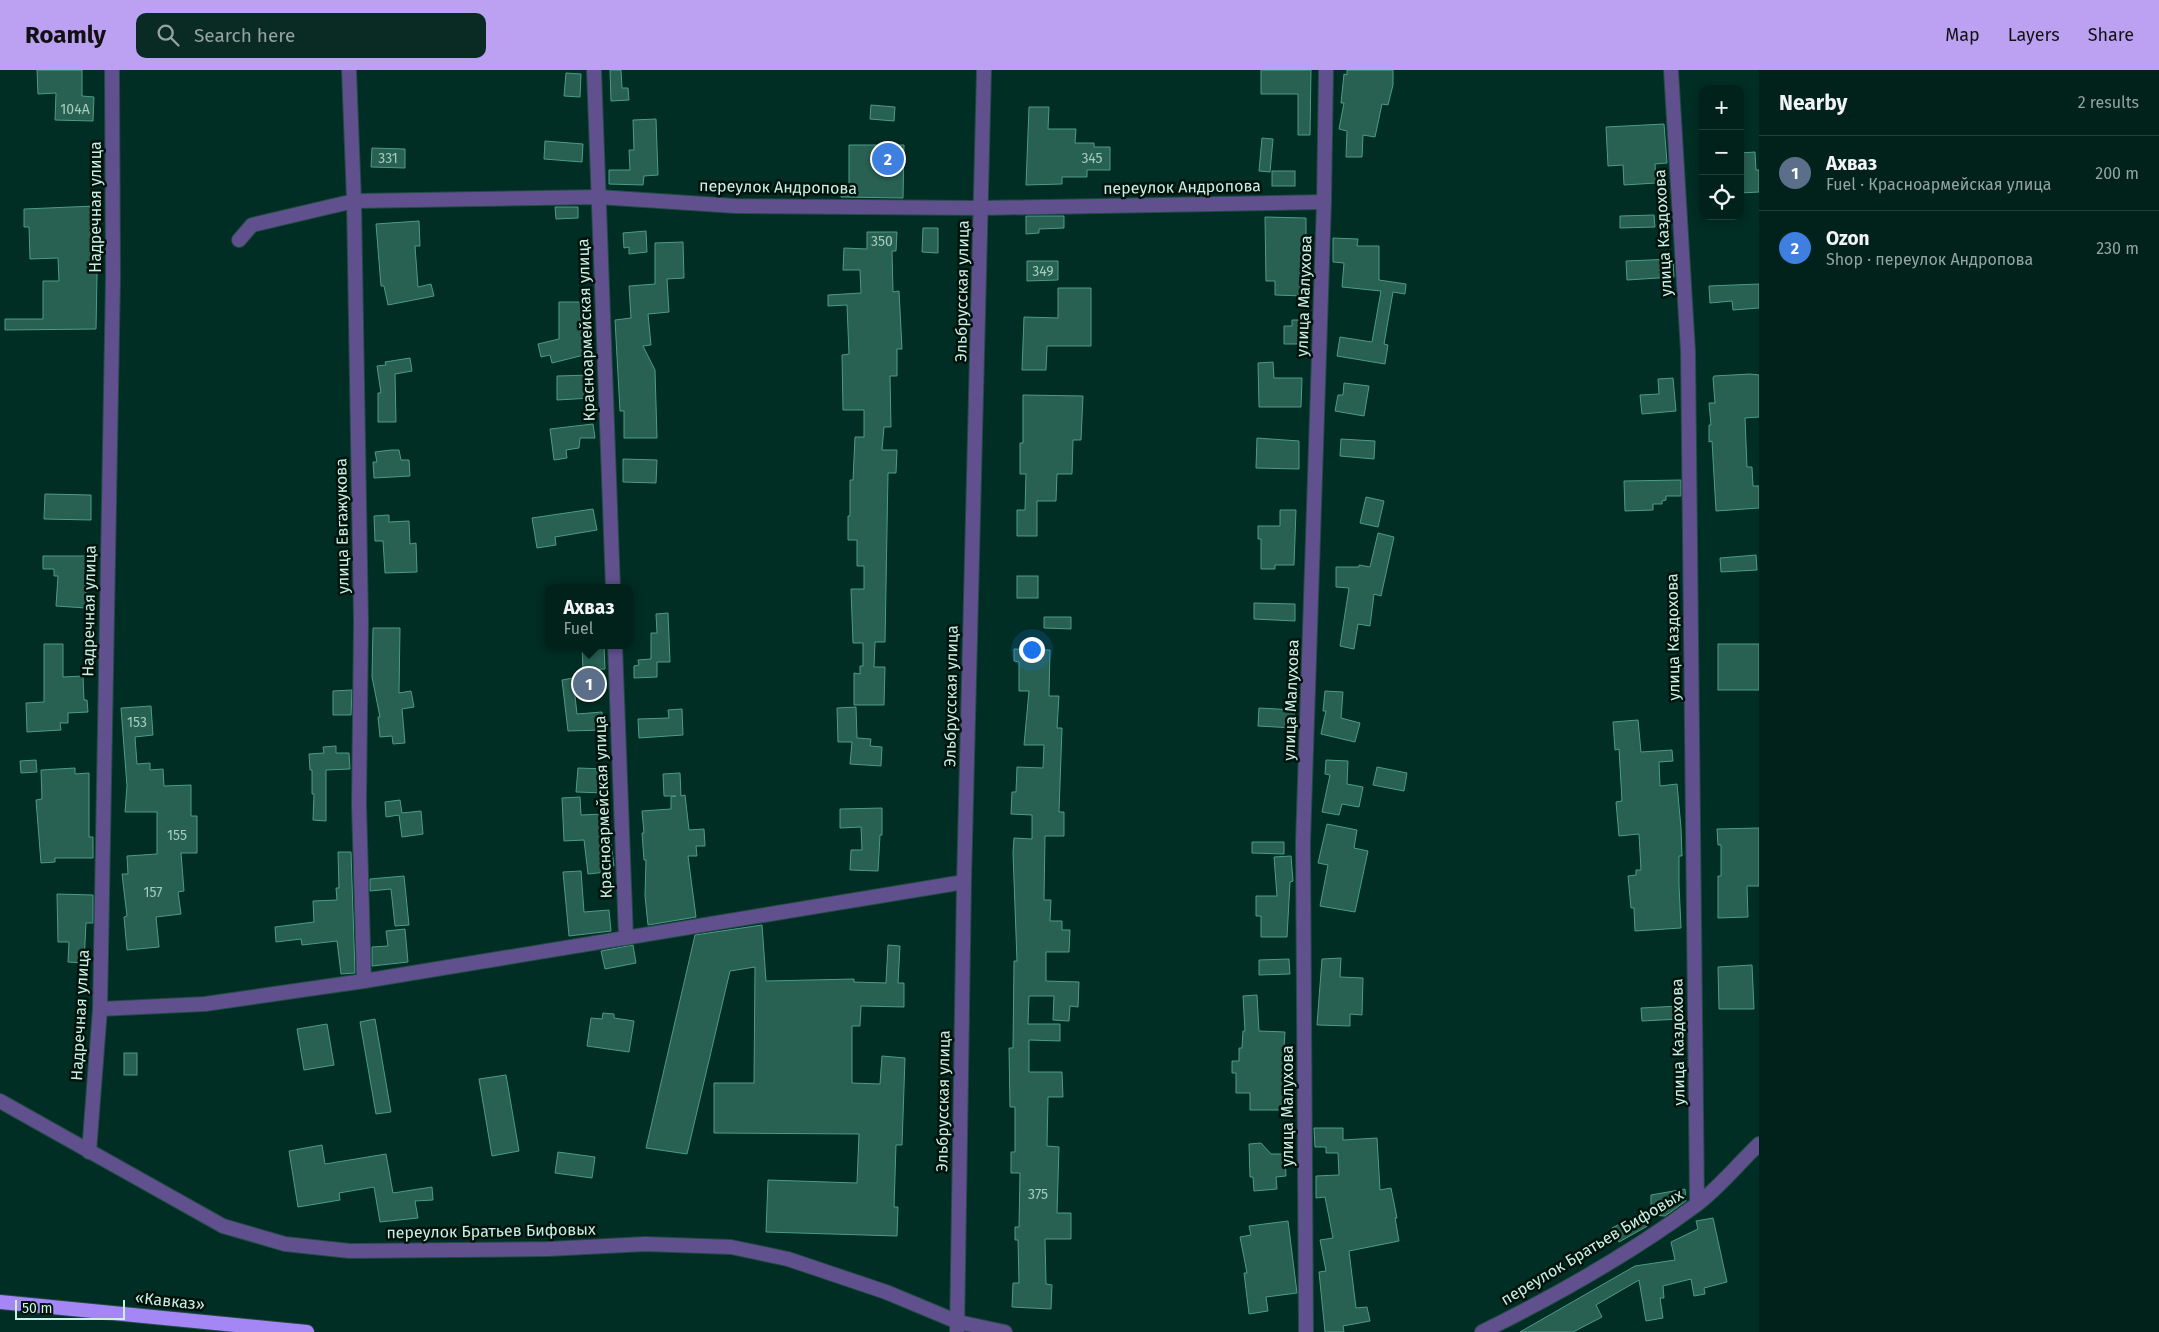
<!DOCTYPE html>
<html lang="en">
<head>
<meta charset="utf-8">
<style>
  body { margin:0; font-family:"Fira Sans",sans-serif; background:#0a2a24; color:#f1f3f6 }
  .controls { position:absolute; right:15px; top:15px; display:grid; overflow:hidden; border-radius:10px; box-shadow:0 2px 8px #0003 }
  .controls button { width:45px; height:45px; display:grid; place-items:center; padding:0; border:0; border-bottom:1px solid #223f3a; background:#00221b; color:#f1f3f6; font:25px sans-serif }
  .scale { position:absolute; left:15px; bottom:12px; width:110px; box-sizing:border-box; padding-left:5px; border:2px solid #caf0e3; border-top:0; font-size:14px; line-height:18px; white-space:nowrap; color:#caf0e3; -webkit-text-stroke:4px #00130d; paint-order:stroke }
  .you { position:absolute; left:1031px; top:579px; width:18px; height:18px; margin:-12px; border:4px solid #fff; border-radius:50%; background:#1a73e8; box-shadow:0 0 0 8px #1a73e833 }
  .badge { display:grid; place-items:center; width:32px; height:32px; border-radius:50%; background:#bca0f2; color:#fff; font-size:16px; font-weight:700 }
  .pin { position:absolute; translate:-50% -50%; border:2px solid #fff; box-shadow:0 1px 5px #0006 }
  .popup { position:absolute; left:545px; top:514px; width:88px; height:65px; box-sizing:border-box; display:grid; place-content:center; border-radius:10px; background:#00221b; filter:drop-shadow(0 1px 4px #0005); font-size:16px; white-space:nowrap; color:#95a4a3 }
  .popup b { font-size:19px; color:#f1f3f6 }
  .popup::after { content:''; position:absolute; left:50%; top:100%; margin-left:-10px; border:10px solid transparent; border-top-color:#00221b }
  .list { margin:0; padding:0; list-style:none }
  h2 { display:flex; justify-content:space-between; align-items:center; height:65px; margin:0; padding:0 20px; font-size:21px }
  h2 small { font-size:16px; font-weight:400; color:#95a4a3 }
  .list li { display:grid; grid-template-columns:32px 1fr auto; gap:15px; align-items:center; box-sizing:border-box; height:75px; padding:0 20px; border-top:1px solid #223f3a }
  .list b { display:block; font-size:19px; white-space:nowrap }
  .list p { margin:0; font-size:16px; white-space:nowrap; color:#95a4a3 }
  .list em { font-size:16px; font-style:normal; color:#95a4a3 }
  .icon { flex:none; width:28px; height:28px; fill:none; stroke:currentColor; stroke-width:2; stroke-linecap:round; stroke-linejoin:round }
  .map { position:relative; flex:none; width:1759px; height:1262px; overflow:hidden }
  header { display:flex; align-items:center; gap:30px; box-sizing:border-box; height:70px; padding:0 25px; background:#bca0f2; color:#111 }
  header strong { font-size:24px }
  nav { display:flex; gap:28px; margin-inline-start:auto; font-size:18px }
  .search { width:350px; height:45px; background:#0a2a24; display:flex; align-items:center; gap:12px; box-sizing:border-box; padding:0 18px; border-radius:10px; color:#95a4a3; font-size:19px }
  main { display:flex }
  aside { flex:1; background:#00221b }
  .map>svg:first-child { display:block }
  .building { fill:#286051; stroke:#4c9c87 }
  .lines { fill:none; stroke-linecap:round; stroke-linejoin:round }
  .minor-casing { stroke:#204c43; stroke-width:16 }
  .tertiary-casing { stroke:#204c43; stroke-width:16 }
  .trunk-casing { stroke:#204c43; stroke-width:16 }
  .minor { stroke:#60508e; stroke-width:14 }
  .tertiary { stroke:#60508e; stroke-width:14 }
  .trunk { stroke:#a486f4; stroke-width:14 }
  .labels { text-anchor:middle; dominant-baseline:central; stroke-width:5; stroke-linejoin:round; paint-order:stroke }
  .number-label { font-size:14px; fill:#a2ccbe }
  .street-label { font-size:16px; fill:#caf0e3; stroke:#00130d }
</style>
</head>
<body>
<header>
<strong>Roamly</strong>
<div class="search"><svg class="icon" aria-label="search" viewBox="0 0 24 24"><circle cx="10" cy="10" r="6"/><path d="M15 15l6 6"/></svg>Search here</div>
<nav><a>Map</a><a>Layers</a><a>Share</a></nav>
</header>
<main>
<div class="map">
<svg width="1759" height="1262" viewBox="0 0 1759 1262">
  <rect width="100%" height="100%" fill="#002d24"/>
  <g class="building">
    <polygon points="37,0 82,0 82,26 94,27 93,51 55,50 56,23 38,24"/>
    <polygon points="610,0 621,0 622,18 628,18 629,30 611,31"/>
    <polygon points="1261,0 1311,0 1310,65 1298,65 1298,24 1261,24"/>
    <polygon points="1347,0 1393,0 1393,15 1388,35 1382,34 1375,67 1363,65 1362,87 1346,87 1347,61 1339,59 1344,33 1341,33 1344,4 1347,5"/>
    <polygon points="566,3 581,4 580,27 564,26"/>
    <polygon points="871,35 895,37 894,51 870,49"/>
    <polygon points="1029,37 1049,37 1048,59 1076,59 1075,73 1094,73 1094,77 1110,77 1110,100 1087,100 1087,107 1062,107 1062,114 1026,115"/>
    <polygon points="656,49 658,105 644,106 643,115 609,114 609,100 630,100 629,80 634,80 633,50"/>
    <polygon points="1664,54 1667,93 1655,94 1656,113 1624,115 1623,95 1608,96 1606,57"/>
    <polygon points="1262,68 1273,69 1270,102 1259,101"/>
    <polygon points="545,71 583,74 582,92 544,89"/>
    <polygon points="849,75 904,75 903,128 841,127 841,115 849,115"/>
    <polygon points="372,78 405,79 405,98 371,97"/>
    <polygon points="1755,82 1756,100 1759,100 1759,122 1740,123 1740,83"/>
    <rect x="1272" y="101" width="23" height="15"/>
    <polygon points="95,136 97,205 96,259 5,260 5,249 43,249 43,211 59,211 58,188 30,189 29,157 24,157 24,139"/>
    <polygon points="555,137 578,137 578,148 556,149"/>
    <polygon points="1654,145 1655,157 1620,158 1620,146"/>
    <polygon points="1026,146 1064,146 1064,158 1039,159 1039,163 1026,164"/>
    <polygon points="1265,147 1306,148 1306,211 1303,211 1303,226 1275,225 1275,211 1266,211"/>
    <polygon points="419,151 420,176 415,176 418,217 431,214 434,226 388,235 384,216 381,216 376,154"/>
    <polygon points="923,158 938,158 938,183 922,182"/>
    <polygon points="646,161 647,182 629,184 629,177 624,178 623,163"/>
    <polygon points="867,162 897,162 896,181 892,181 893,222 899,221 902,279 897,279 897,306 890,306 891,357 884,357 882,380 897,380 896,403 888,403 885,572 875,572 874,597 885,597 884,635 854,635 854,603 860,604 860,596 863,596 863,573 853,573 851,519 864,519 864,496 857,496 857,470 848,470 848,446 850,446 850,410 853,410 855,367 864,367 864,340 843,340 842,285 849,284 847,235 828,236 828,225 861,223 860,200 843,200 844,178 867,179"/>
    <polygon points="1333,168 1358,169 1357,176 1379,176 1379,210 1406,214 1405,224 1393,222 1384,274 1388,275 1385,294 1337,286 1340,267 1372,272 1381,221 1342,217 1344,193 1333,192"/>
    <polygon points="683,172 684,208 667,209 669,242 648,244 651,275 643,276 655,300 657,368 624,368 624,341 620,341 615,250 631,248 629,216 655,214 655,173"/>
    <polygon points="1673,189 1674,207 1627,210 1626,191"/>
    <polygon points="1027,191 1058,191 1058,210 1027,211"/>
    <polygon points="1759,214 1759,238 1733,240 1732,231 1710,233 1709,216"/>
    <polygon points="1058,218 1091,218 1091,276 1047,276 1046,300 1022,300 1024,247 1058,248"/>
    <polygon points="559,232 583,232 583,263 587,262 592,283 552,293 550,285 541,287 538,274 559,269"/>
    <polygon points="1292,250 1304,250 1304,274 1284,274 1284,256 1292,256"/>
    <polygon points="410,288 412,301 395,304 396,352 378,352 378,323 381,323 377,296 386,295 385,292"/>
    <polygon points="1273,292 1274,308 1302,308 1301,337 1259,337 1258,293"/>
    <polygon points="1750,304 1759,305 1759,347 1745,348 1747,397 1752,397 1753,416 1759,416 1759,438 1716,441 1712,371 1709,372 1709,355 1711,355 1709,333 1715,333 1713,308 1714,306"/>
    <polygon points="592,305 592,328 557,330 557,306"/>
    <polygon points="1673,308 1676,341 1642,344 1640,325 1659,324 1658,309"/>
    <polygon points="1344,313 1369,316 1364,346 1335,341 1338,325 1343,325"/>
    <polygon points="1023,325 1083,326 1081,370 1073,370 1072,404 1057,404 1056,431 1037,431 1037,466 1017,466 1017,440 1025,440 1026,404 1020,404 1020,373 1023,373"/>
    <polygon points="593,354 595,368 580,368 579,378 566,380 567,388 554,390 550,359"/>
    <polygon points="1257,368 1299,371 1299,399 1256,398"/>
    <polygon points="1341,369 1375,371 1374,389 1340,386"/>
    <polygon points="391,380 399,380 401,390 409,390 410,406 374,408 373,392 377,392 375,382"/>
    <polygon points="623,389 657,390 656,413 623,412"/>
    <polygon points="1681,410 1681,426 1666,426 1666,430 1662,431 1662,434 1653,434 1653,440 1625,441 1624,411"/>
    <polygon points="45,424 91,425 91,450 44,449"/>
    <polygon points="1366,427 1384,431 1378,457 1360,453"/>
    <polygon points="593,439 597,460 555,467 556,475 537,478 532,448"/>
    <polygon points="1280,440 1296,440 1294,495 1275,495 1275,499 1261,499 1261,469 1258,469 1258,456 1280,456"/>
    <polygon points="389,445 389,452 409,451 410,474 416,473 417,502 385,503 383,471 375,471 374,446"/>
    <polygon points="1378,463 1394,467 1381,526 1374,524 1370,556 1358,554 1354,579 1340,576 1349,518 1336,517 1336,497 1359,497 1359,495 1370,497"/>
    <polygon points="1756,485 1757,500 1721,502 1720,488"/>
    <polygon points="43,486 86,486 86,538 56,536 58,506 54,506 54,499 43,499"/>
    <rect x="1017" y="506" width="21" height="22"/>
    <polygon points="1254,533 1295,534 1295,551 1254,549"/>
    <polygon points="668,543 670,592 657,592 657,607 634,608 634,596 639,595 638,590 651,589 651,563 657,563 656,544"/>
    <polygon points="1044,547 1071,547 1071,559 1044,558"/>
    <polygon points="373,558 400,558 399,623 411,621 414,637 402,639 405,673 393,674 392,666 380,667 378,647 380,647 372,607"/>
    <polygon points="44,574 63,574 63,607 83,606 84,630 87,630 88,642 68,643 68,653 60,653 61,660 27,662 26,633 44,632"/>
    <rect x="1718" y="574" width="41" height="46"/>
    <polygon points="582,575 604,575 605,599 583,600"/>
    <polygon points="1014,579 1050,580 1049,626 1059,626 1057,658 1062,658 1059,742 1064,742 1064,766 1045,766 1044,830 1051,830 1050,851 1062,851 1062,860 1070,860 1069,882 1046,882 1046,911 1079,912 1078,937 1070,936 1069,951 1053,950 1054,926 1029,926 1028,954 1060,954 1060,971 1029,970 1029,1002 1062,1002 1063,1027 1048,1027 1047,1076 1059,1077 1057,1143 1071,1143 1071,1169 1045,1169 1046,1214 1052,1215 1051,1239 1012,1237 1013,1213 1019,1213 1018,1170 1015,1170 1015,1157 1019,1157 1020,1103 1011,1103 1011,1082 1015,1082 1015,1037 1010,1037 1009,978 1013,978 1014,891 1017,891 1013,783 1014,768 1032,769 1032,745 1011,744 1012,722 1016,722 1017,697 1043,698 1044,675 1024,675 1029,621 1019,621 1019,592 1014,591"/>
    <polygon points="573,608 577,644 602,642 603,660 568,661 562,610"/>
    <polygon points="352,620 351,645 333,645 333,621"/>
    <polygon points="1325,621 1343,622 1341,648 1360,653 1355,672 1321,664 1326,641 1323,641"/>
    <polygon points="151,636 153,665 135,667 137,694 150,693 150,700 163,699 164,716 191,715 191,746 197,746 197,783 181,783 184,821 178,822 181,844 156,847 159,877 127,880 124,847 127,846 122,804 128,804 127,786 157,784 157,742 125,742 127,716 121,638"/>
    <polygon points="856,637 857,668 871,669 870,676 882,677 881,696 850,694 852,672 838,672 837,638"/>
    <polygon points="1259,638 1295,640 1294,658 1258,656"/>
    <polygon points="682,639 683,665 639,668 638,649 669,648 668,640"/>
    <polygon points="1638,650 1641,682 1672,680 1673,691 1659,692 1660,716 1677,714 1681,758 1682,786 1679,786 1679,815 1681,858 1635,861 1634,838 1631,838 1628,806 1636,805 1636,800 1641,800 1639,764 1619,766 1616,732 1622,731 1619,679 1615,680 1613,652"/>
    <polygon points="336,676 336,683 349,683 350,699 326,700 326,751 313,750 314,724 312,724 312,700 310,700 309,684 324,683 323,677"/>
    <polygon points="36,690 37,702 21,703 20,691"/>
    <polygon points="1326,690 1348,691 1347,714 1363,717 1359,737 1342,734 1339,745 1322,742 1330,705 1325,704"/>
    <polygon points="1377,697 1407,703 1404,721 1373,715"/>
    <polygon points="75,698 75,704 89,703 89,767 93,767 93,788 55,788 55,792 41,793 36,730 42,729 41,700"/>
    <polygon points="578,698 608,699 606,723 576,722"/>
    <polygon points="680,703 681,726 685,725 689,760 704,759 705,776 696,776 697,786 688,786 696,847 648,855 645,826 646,790 644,790 642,763 644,763 642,741 671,739 671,727 676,726 664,726 663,704"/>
    <polygon points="580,727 581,745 605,744 607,773 611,773 614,796 607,797 607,802 588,804 584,770 564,771 562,728"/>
    <polygon points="400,730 402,743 421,741 423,764 402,767 399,745 386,747 385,732"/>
    <polygon points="882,738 882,765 880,765 878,801 850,800 851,780 862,780 861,757 840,758 840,739"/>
    <polygon points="1327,754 1357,760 1354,778 1368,781 1355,842 1320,836 1328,795 1318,793"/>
    <polygon points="1759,758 1759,816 1747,816 1748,847 1718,848 1718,806 1721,806 1721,775 1718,775 1717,759"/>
    <polygon points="1252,772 1284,772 1284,784 1252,783"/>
    <polygon points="338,782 351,782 355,903 341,904 337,871 302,875 301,869 276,872 275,857 314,852 313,831 337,830 336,818 339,818"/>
    <polygon points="1291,786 1293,811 1290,812 1287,867 1261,867 1261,846 1256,846 1256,826 1277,826 1274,787"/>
    <polygon points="581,801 584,842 609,840 611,861 569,866 563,802"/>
    <polygon points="404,806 409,855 395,856 391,819 370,821 370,809"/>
    <polygon points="57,824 93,825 93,853 86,853 84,893 68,892 69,872 58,872"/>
    <polygon points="762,855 766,911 854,909 854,912 886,913 888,875 900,876 898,913 904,913 904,937 861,936 860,956 852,956 852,1013 880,1014 882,986 905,988 902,1075 896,1075 894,1137 898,1137 897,1166 766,1162 768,1110 857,1113 859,1064 714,1063 714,1013 754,1013 755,897 730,901 687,1084 646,1078 695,865"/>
    <polygon points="405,859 408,892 372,896 372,877 388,876 386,861"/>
    <polygon points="633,875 636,893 605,899 601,881"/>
    <polygon points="1341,888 1340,907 1363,908 1362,945 1350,944 1350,956 1317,955 1322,889"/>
    <polygon points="1289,889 1290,904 1259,905 1259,890"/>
    <polygon points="1752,895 1754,939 1719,939 1718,897"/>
    <polygon points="1257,925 1259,961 1285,962 1284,978 1289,979 1289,1010 1284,1010 1284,1040 1250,1040 1250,1023 1236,1023 1236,1003 1232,1003 1232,991 1239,991 1239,978 1242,978 1243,961 1245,961 1243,926"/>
    <polygon points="1680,936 1680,949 1642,951 1641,938"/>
    <polygon points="603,943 614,944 614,948 634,951 629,982 587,976 591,948 602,949"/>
    <polygon points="375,949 391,1042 376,1044 360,952"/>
    <polygon points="327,954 334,995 304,1000 297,959"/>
    <rect x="124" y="983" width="13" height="22"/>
    <polygon points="506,1005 519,1081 492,1086 479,1009"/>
    <polygon points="1314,1058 1343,1058 1343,1070 1377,1068 1380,1120 1391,1118 1397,1148 1395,1148 1399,1171 1349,1181 1356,1238 1367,1237 1370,1251 1343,1256 1344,1262 1325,1262 1319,1202 1326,1201 1320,1170 1333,1168 1325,1127 1316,1128 1316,1106 1339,1105 1338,1083 1326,1083 1326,1077 1315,1077"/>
    <polygon points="1261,1073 1271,1084 1285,1084 1286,1106 1276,1107 1277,1119 1254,1121 1253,1107 1250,1107 1249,1074"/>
    <polygon points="322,1075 325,1094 386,1084 393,1123 432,1117 433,1130 415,1131 418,1148 380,1152 374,1117 339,1123 340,1130 298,1137 289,1081"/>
    <polygon points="558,1082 595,1087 592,1108 555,1103"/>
    <polygon points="1685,1119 1686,1131 1665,1146 1651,1145 1651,1125"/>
    <polygon points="1637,1145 1646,1145 1651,1154 1619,1172 1612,1158"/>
    <polygon points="1713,1148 1727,1212 1704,1218 1705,1224 1694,1226 1691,1209 1663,1216 1664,1228 1660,1228 1663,1248 1646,1251 1639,1210 1596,1235 1602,1247 1573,1262 1520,1262 1635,1196 1675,1190 1671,1172 1698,1159 1696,1151"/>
    <polygon points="1288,1151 1297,1223 1266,1227 1268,1241 1249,1244 1244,1203 1247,1203 1240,1167 1251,1165 1249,1156"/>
  </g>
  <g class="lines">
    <g class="minor-casing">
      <g id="minor">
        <polyline points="349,0 354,131 361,552 359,735 364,911"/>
        <polyline points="594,0 613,518"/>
        <polyline points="1671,0 1688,281 1697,1134"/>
        <polyline points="239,170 252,155 354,131 598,127 736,136 981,138 1324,132"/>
        <polyline points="615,575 626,868"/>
        <polyline points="100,939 205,934 364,911 964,812"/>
        <polyline points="0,1031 223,1156 285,1174 350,1181 548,1179 645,1174 731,1177 788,1189 886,1222 958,1252 1005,1262"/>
        <polyline points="89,1082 100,939 113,207 112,0"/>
        <polyline points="1306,1262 1303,772 1324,132 1326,0"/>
        <path d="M 1482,1262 C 1553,1227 1631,1183 1696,1135 C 1719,1118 1738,1094 1759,1074"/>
      </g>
    </g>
    <g class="tertiary-casing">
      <polyline id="tertiary" points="957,1262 964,812 984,0"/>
    </g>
    <g class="trunk-casing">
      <polyline id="trunk" points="0,1232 307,1262"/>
    </g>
    <use href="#minor" class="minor"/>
    <use href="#tertiary" class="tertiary"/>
    <use href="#trunk" class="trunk"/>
  </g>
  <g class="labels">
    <g class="number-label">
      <text x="75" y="39">104А</text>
      <text x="388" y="88">331</text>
      <text x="1092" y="88">345</text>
      <text x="882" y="171">350</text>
      <text x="1043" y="201">349</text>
      <text x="137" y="652">153</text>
      <text x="177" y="765">155</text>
      <text x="153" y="822">157</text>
      <text x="1038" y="1124">375</text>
    </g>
    <g class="street-label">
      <text transform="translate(778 117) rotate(1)">переулок Андропова</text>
      <text transform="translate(1182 117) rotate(-1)">переулок Андропова</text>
      <text transform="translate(95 137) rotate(-90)">Надречная улица</text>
      <text transform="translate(1663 163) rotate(-93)">улица Каздохова</text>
      <text transform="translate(962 221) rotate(-89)">Эльбрусская улица</text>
      <text transform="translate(1304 226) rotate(-88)">улица Малухова</text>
      <text transform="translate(586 260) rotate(-92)">Красноармейская улица</text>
      <text transform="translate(342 456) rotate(-91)">улица Евгажукова</text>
      <text transform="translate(89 541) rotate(-89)">Надречная улица</text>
      <text transform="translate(1673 567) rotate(-91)">улица Каздохова</text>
      <text transform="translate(951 626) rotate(-89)">Эльбрусская улица</text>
      <text transform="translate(1291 630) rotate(-88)">улица Малухова</text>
      <text transform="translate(603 737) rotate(-92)">Красноармейская улица</text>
      <text transform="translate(80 945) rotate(-87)">Надречная улица</text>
      <text transform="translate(1678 972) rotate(-91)">улица Каздохова</text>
      <text transform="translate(943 1031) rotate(-89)">Эльбрусская улица</text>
      <text transform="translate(1287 1036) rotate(-90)">улица Малухова</text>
      <text transform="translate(491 1161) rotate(-1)">переулок Братьев Бифовых</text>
      <text transform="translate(1592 1177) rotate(-31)">переулок Братьев Бифовых</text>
      <text transform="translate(170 1231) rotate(6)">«Кавказ»</text>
    </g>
  </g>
</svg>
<div class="controls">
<button>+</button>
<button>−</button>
<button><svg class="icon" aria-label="locate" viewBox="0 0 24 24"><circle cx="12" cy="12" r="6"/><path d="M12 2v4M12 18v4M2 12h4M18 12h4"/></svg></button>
</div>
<div class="scale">50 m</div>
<div class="you"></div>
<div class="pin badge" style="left:589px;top:614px;background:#5c6f8a">1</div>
<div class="popup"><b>Ахваз</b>Fuel</div>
<div class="pin badge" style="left:888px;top:89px;background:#3f7fe0">2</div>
</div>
<aside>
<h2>Nearby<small>2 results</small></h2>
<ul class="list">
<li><span class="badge" style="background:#5c6f8a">1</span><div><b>Ахваз</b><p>Fuel · Красноармейская улица</p></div><em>200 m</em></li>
<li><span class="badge" style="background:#3f7fe0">2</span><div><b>Ozon</b><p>Shop · переулок Андропова</p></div><em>230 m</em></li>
</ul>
</aside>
</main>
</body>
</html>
